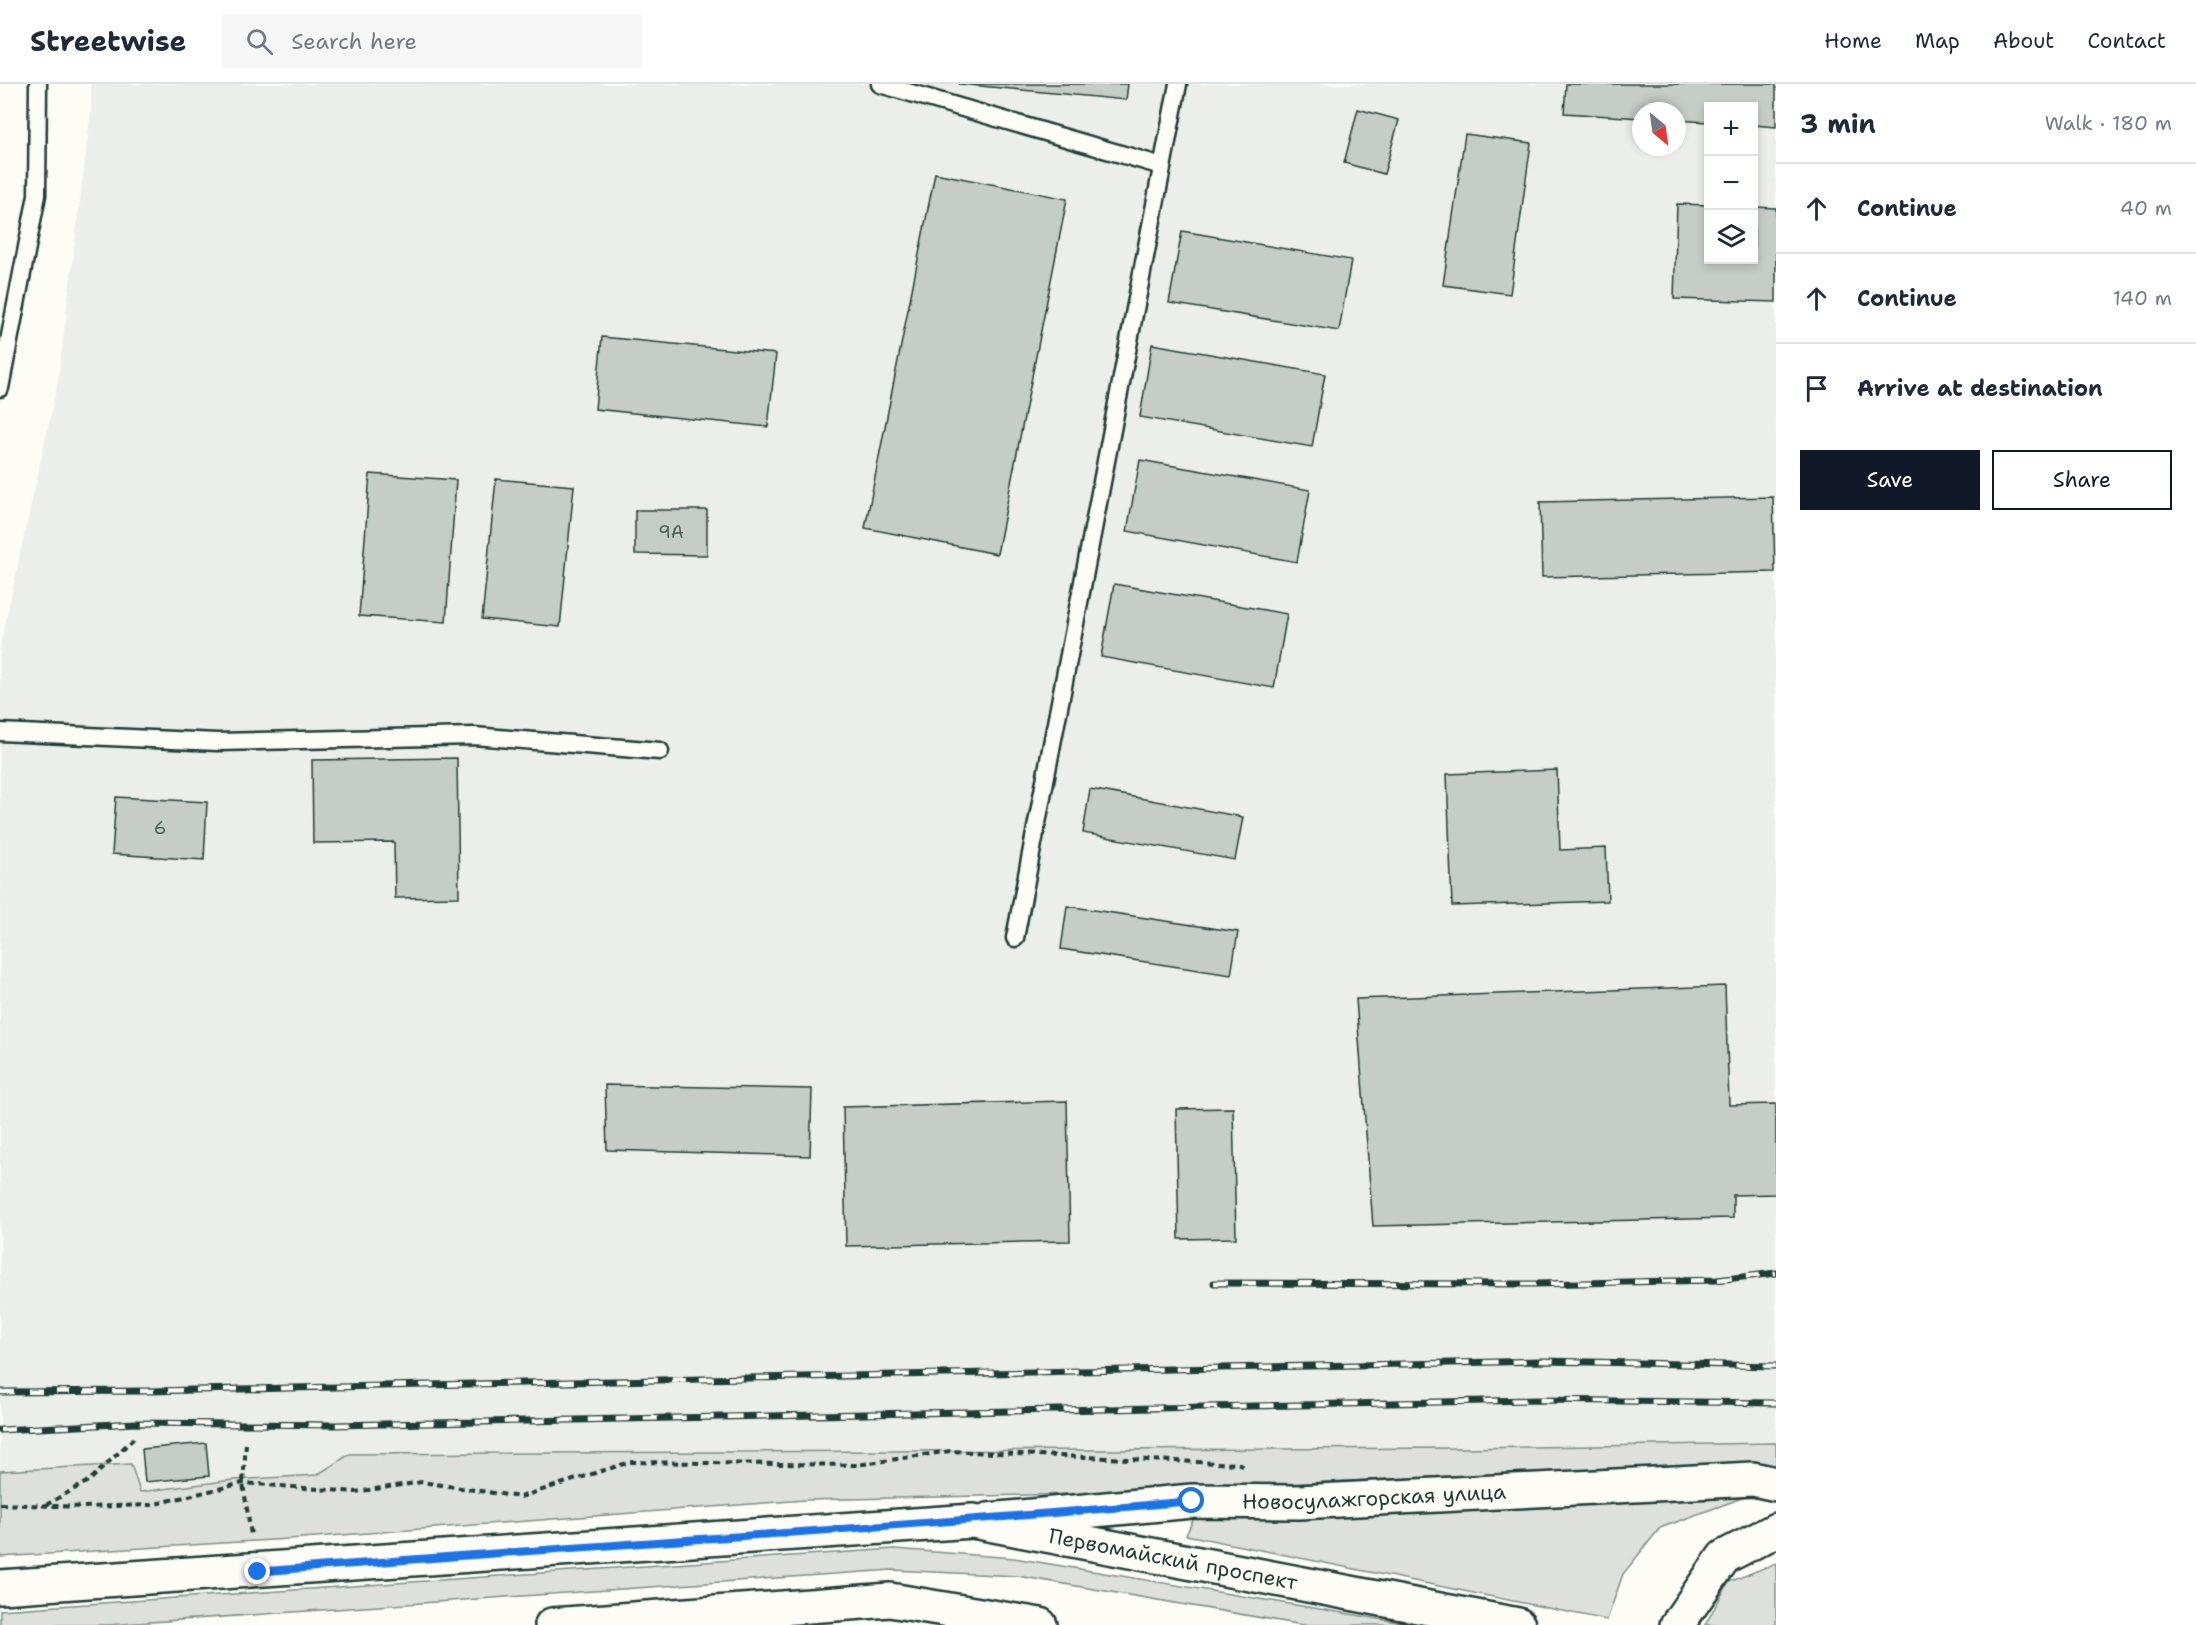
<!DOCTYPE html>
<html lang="en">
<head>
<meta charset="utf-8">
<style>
  body { margin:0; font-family:"Shantell Sans",sans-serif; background:#f6f6f7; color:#1f2937 }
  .controls { position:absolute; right:18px; top:18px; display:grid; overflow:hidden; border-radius:0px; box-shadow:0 3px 9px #0003 }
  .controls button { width:54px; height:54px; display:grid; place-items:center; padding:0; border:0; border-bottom:2px solid #e0e1e3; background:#fff; color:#1f2937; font:30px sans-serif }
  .compass { position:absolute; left:1632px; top:18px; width:54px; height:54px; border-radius:50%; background:#fff; box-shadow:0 3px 9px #0003; rotate:151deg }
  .stop { position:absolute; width:18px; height:18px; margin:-14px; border:4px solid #1a73e8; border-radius:50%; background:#fff }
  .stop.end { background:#1a73e8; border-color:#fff; box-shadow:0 2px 6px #0008 }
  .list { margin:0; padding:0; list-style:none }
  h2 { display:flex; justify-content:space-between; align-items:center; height:78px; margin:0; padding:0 24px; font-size:26px }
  h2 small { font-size:20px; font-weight:400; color:#747a83 }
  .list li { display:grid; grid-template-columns:39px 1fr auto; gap:18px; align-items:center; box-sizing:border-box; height:90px; padding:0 24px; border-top:2px solid #e0e1e3 }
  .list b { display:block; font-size:22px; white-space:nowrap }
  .list em { font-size:20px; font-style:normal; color:#747a83 }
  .actions { display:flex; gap:12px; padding:18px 24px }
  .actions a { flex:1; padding:14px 0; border:2px solid #111827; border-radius:0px; text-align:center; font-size:21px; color:#111827 }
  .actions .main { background:#111827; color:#fff }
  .icon { flex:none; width:33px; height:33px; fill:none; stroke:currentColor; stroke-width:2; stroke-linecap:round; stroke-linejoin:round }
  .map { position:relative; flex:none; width:1776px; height:1541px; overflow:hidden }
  header { display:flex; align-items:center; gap:36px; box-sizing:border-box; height:84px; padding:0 30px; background:#fff; border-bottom:2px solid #e0e1e3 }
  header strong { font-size:28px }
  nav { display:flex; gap:33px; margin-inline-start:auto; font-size:21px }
  .search { width:420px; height:54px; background:#f6f6f7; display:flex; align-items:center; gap:15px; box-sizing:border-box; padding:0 21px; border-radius:0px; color:#747a83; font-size:22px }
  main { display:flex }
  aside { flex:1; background:#fff }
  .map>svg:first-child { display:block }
  .built { fill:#eceee9; fill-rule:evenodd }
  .green { fill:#dde0db; stroke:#7e8e88; stroke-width:1.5 }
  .building { fill:#c6cdc7; stroke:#1f3d34; stroke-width:1.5 }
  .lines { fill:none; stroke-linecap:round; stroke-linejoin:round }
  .service-casing { stroke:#1f3d34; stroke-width:21 }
  .secondary-casing { stroke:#1f3d34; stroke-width:38 }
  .primary-casing { stroke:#1f3d34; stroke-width:38 }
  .path { stroke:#1f3d34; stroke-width:4; stroke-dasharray:6 4.5; stroke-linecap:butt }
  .service { stroke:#fdfcf7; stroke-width:16 }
  .secondary { stroke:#fdfcf7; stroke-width:33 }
  .primary { stroke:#fdfcf7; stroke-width:33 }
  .rail-casing { stroke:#1f3d34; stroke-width:7 }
  .rail { stroke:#fdfcf7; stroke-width:4.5; stroke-dasharray:14; stroke-linecap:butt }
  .route { stroke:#1a73e8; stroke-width:8 }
  .labels { text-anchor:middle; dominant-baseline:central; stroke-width:4.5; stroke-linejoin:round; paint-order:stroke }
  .number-label { font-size:18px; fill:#496159 }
  .street-label { font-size:21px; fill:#1f3d34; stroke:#fdfcf7 }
</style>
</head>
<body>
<header>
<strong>Streetwise</strong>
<div class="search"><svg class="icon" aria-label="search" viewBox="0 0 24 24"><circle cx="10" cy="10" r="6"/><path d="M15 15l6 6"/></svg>Search here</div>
<nav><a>Home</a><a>Map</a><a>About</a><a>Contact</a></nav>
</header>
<main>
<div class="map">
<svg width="1776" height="1541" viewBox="0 0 1776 1541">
  <rect width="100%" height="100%" fill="#fdfcf7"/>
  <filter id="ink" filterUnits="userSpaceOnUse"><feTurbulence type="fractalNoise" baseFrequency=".0167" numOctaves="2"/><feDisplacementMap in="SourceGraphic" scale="12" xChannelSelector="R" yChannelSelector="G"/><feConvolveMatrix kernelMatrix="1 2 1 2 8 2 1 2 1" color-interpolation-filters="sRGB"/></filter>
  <g filter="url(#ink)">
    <path class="built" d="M 91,0 L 1776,0 L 1776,1359 L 1464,1364 L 350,1370 L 318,1391 L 233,1396 L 140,1408 L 130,1380 L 0,1387 L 0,563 L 58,297 L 91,26 ZM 1708,22 L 1754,22 L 1754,176 L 1708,176 ZM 1641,27 L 1677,27 L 1677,63 L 1641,63 Z"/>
    <g class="green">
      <polygon points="1776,1359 1776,1383 1726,1379 1075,1410 805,1416 289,1455 0,1473 0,1387 131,1380 140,1408 233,1396 317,1391 350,1370 1464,1364"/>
      <polygon points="1753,1410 1660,1444 1623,1490 1607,1536 1186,1451 1197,1428"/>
      <polygon points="894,1465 1014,1474 1415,1541 1303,1541 1018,1492 892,1486 108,1541 0,1541 0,1526"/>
      <polygon points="1776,1479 1776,1541 1705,1541 1729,1498"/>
    </g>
    <g class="building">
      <polygon points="959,0 1128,0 1126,16"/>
      <polygon points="1566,0 1776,0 1776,43 1754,41 1754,22 1708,22 1708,38 1677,36 1677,27 1641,27 1641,34 1564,29"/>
      <polygon points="1358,25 1399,36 1384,90 1344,79"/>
      <polygon points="1465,50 1531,59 1510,210 1443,201"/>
      <polygon points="935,89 1067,115 997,470 865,444"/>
      <polygon points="1677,120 1708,121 1708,176 1754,176 1754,123 1776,124 1776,218 1674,215"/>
      <polygon points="1182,147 1351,176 1339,247 1169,219"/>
      <polygon points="602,253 776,270 768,343 595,325"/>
      <polygon points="1152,260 1325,290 1312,363 1140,333"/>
      <polygon points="1140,376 1310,406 1297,478 1127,447"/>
      <polygon points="370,390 456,396 446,538 359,532"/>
      <polygon points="496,395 574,402 560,543 482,535"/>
      <polygon points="1773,413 1775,488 1542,493 1540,418"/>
      <polygon points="635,426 707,426 707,471 635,470"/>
      <polygon points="1114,500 1287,530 1274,604 1101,573"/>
      <polygon points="457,674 459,813 395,814 394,758 313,759 312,676"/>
      <polygon points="1557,686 1560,766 1606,764 1608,817 1452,822 1447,690"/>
      <polygon points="1090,705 1243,733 1235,776 1083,749"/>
      <polygon points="116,713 207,718 204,776 112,770"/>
      <polygon points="1067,822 1238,848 1231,891 1061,865"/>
      <polygon points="1725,902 1729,1021 1776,1020 1776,1110 1733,1111 1733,1134 1373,1142 1356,915"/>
      <polygon points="605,1001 812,1005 810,1072 607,1066"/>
      <polygon points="1067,1017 1070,1157 846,1162 843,1023"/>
      <polygon points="1233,1024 1236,1154 1179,1155 1176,1025"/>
      <polygon points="206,1359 209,1392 145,1398 142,1365"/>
    </g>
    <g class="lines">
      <g class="service-casing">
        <g id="service">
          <polyline points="880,0 1162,82"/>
          <polyline points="0,304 37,111 38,0"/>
          <polyline points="0,648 217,658 474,652 660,667"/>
          <polyline points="1015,854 1178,0"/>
        </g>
      </g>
      <g class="secondary-casing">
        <g id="secondary">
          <path id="s1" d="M 988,1436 L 1192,1417 L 1299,1418 L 1753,1395 L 1776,1400"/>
          <polyline points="1677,1541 1724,1473 1776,1446"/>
        </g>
      </g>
      <g class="primary-casing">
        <g id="primary">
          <path id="s2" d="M 0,1503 L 973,1437 L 1518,1541"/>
          <polyline points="552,1541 890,1516 1040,1541"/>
        </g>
      </g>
      <g class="path">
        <polyline points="246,1360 243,1399 251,1451"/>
        <polyline points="0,1420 83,1423 151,1421 243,1399 355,1408 422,1398 520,1413 630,1378 857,1381 950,1367 1240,1380 1244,1383"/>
        <polyline points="46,1421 90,1396 134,1354"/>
      </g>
      <use href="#service" class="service"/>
      <use href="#secondary" class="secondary"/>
      <use href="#primary" class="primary"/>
      <g class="rail-casing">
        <g id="rail">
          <polyline points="1214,1199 1536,1200 1717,1196 1776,1189"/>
          <polyline points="0,1308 149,1307 1542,1277 1776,1282"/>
          <polyline points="0,1346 136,1339 334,1341 1538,1316 1776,1319"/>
        </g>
      </g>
      <use href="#rail" class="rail"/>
    </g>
  </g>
  <g class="lines" filter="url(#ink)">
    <path class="route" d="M 258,1488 C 569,1461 881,1446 1192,1417"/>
  </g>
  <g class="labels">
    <g class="number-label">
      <text x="671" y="448">9А</text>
      <text x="160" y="744">6</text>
    </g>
    <g class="street-label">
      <text stroke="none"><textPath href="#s1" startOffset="387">Новосулажгорская улица</textPath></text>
      <text stroke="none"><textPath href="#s2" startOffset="1179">Первомайский проспект</textPath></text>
    </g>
  </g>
</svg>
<div class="controls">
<button>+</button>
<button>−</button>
<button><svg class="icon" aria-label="layers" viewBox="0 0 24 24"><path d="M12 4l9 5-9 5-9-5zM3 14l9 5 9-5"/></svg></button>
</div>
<svg class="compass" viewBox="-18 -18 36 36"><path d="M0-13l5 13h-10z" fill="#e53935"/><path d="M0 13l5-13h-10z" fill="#747a83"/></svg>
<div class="stop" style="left:1192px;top:1417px"></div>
<div class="stop end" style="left:258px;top:1488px"></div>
</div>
<aside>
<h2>3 min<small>Walk · 180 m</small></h2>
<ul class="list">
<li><svg class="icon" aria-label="ahead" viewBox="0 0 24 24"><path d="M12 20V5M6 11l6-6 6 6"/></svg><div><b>Continue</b></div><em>40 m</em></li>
<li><svg class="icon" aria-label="ahead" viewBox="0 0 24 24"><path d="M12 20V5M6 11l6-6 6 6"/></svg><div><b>Continue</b></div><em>140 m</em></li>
<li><svg class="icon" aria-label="arrive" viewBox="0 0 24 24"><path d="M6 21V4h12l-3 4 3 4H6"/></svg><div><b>Arrive at destination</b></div></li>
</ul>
<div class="actions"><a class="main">Save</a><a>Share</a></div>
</aside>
</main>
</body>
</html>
